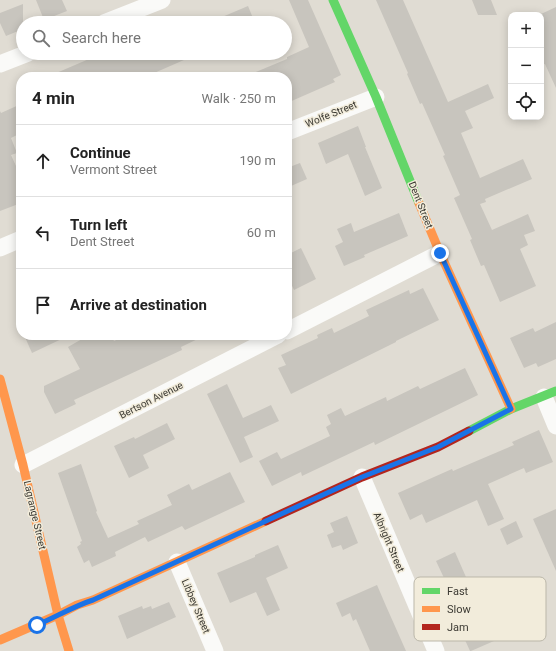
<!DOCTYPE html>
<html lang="en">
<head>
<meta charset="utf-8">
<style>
  body { margin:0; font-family:Roboto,sans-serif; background:#f2f2f2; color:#222 }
  .controls { position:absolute; right:12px; top:12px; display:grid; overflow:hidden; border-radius:8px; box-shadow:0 2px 10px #0003 }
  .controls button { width:36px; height:36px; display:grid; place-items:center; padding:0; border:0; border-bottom:1px solid #e0e0e0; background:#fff; color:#222; font:20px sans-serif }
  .stop { position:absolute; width:12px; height:12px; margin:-9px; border:3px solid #1a73e8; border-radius:50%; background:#fff }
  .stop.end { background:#1a73e8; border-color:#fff; box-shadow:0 1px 4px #0008 }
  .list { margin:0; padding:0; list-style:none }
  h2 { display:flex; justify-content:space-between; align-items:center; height:52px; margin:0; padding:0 16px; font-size:17px }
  h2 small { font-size:13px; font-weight:400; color:#767676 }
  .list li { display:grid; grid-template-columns:26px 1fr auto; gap:12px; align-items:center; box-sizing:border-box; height:72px; padding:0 16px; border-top:1px solid #e0e0e0 }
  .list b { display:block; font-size:15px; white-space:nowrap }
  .list p { margin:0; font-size:13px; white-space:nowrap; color:#767676 }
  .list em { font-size:13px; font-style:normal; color:#767676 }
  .icon { flex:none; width:22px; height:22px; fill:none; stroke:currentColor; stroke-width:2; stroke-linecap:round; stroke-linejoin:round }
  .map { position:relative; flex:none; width:556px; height:651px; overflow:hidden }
  .search { position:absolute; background:#fff; box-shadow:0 2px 10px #0003; left:16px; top:16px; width:276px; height:44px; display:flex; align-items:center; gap:10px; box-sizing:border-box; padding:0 14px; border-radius:22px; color:#767676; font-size:15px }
  .panel { position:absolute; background:#fff; box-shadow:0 2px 10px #0003; left:16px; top:72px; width:276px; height:268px; border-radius:16px }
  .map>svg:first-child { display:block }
  .building { fill:#c8c5be }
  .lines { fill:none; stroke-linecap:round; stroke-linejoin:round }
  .street { stroke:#fafaf8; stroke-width:17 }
  .fast { stroke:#63d668; stroke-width:9 }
  .slow { stroke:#ff974d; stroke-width:9 }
  .jam { stroke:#b3261e; stroke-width:9 }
  .route { stroke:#1a73e8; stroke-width:5 }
  .labels { text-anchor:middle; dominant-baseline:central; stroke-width:3; stroke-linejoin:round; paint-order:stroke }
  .street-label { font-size:10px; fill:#3c3a33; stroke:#f2ecdb }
  .key { fill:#f2ecdb; stroke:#bbb7a9; stroke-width:1 }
  .key-label { font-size:11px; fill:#3c3a33 }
</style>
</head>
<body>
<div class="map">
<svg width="556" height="651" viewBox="0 0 556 651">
  <rect width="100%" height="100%" fill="#e0dcd3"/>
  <g class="building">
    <polygon points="36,0 62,0 67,11 44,20"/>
    <polygon points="289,0 308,0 341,75 333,79 335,82 287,103 287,77 244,77 287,59 287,57 309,47"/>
    <polygon points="376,0 403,0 448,102 488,84 494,98 465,111 473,128 461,133 480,178 523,159 532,179 485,199 486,202 480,204 492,230 528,214 535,231 524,235 528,245 520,249 536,286 500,302 484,265 481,266 470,240 472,239 454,198 460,195 443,156 445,155 422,103 420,104 407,74 408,73"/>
    <polygon points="472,0 491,0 497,15 478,15"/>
    <polygon points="23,4 23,29 6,36 0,23 0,13"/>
    <polygon points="248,6 255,23 208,23"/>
    <polygon points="556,7 556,88 545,64 541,65 541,14"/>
    <polygon points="103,53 200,53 145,77 47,77"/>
    <polygon points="21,104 21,133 11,138 17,153 11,155 21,177 21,203 0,211 0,111 1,113"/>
    <polygon points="358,126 366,147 365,147 382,188 365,196 348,154 326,164 318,143"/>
    <polygon points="300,163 307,179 291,186 287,177 287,168"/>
    <polygon points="399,213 408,236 364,255 365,257 344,266 335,246 343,242 337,229 351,223 354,232"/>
    <polygon points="301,248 316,279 294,290 287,275 287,255"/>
    <polygon points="423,288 439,320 396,341 396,342 291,394 278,368 286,365 281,355 318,338 317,335 332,328 334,333 369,316 366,310 409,290 410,294"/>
    <polygon points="556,322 556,359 538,367 536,363 524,368 510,338 533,328 535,332"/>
    <polygon points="24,335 70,335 32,353"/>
    <polygon points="89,335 111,335 114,341 127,335 206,335 181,347 182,350 74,400 76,404 55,414 44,392 44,386 80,369 68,347"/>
    <polygon points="465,368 478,395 375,445 374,442 302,476 301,472 272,486 259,461 277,452 281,459 330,436 326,427 331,424 327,415 341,408 345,416 386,397 387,401 418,386 420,389"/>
    <polygon points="227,384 243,418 271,405 279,421 244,437 253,457 240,463 207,394"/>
    <polygon points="167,423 175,439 143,455 149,468 129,478 114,446 134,437 135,439"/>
    <polygon points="539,430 553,462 526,473 524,468 488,484 504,519 488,526 477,500 426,523 422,514 410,520 398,493 452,469 453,471 514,445 512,442"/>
    <polygon points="81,464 97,511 96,512 108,538 139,524 137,521 172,505 167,495 189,484 192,490 230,472 245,502 185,530 182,526 148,542 145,537 115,552 116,556 92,567 89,560 84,563 77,547 81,544 80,542 82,541 58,473"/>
    <polygon points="556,509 556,571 533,519"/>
    <polygon points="347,516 358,543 343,550 341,545 332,548 327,535 334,532 330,523"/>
    <polygon points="516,521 523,537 507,545 500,529"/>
    <polygon points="278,545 288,568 266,578 280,610 267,616 256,592 230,603 217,573 255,557 255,555"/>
    <polygon points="455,552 494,641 471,651 470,651 456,620 451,622 441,600 452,595 436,561"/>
    <polygon points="377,585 386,606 406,651 370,651 356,619 353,621 350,613 342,617 336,603"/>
    <polygon points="169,602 176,617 127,639 118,616 142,606 143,609 151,606 152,609"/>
  </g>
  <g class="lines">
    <g class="street">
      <polyline points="104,23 162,0"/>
      <polyline points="0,64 28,53"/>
      <polyline points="287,132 376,97"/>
      <polyline points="0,248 21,239"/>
      <polyline points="287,331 440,253"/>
      <polyline points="544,397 556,426"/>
      <polyline points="23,465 278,335"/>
      <polyline points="362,477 436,651"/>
      <polyline points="177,562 215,651"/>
    </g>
    <g class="fast">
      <polyline points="333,0 376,97 419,203"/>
      <polyline points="469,431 511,409 556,391"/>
    </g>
    <g class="slow">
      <polyline points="419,203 440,253 511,409"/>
      <polyline points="0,379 23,465 58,615 69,651"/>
      <polyline points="0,640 58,615 77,605 93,600 266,521"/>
    </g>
    <polyline class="jam" points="266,521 362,477 438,447 469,431"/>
  </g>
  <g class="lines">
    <path class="route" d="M 37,625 C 56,617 74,606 93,600 L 362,477 L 438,447 L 511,409 L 440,253"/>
  </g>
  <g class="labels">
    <g class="street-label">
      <text transform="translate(331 114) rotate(-22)">Wolfe Street</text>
      <text transform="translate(421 205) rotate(68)">Dent Street</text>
      <text transform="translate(151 400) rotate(-27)">Bertson Avenue</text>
      <text transform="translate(35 515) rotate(77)">Lagrange Street</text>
      <text transform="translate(389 542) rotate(67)">Albright Street</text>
      <text transform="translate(196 606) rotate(67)">Libbey Street</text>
    </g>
  </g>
  <rect x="414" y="577" width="132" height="64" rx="6" class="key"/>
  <rect x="422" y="588" width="18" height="6" fill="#63d668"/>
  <rect x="422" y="606" width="18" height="6" fill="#ff974d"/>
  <rect x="422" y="624" width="18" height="6" fill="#b3261e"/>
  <g class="key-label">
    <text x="447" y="595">Fast</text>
    <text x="447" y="613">Slow</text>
    <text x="447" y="631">Jam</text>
  </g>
</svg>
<div class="controls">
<button>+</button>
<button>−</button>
<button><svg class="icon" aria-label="locate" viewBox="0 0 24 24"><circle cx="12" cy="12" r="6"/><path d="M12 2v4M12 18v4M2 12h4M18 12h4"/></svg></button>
</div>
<div class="stop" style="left:37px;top:625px"></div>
<div class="stop end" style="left:440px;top:253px"></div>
<div class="search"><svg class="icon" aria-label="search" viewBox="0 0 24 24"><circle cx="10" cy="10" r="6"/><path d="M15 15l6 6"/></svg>Search here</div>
<section class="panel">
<h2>4 min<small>Walk · 250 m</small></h2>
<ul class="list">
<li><svg class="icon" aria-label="ahead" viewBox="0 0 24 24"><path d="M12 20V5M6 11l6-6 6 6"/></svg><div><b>Continue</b><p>Vermont Street</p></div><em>190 m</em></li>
<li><svg class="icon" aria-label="left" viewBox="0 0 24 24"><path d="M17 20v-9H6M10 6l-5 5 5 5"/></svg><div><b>Turn left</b><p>Dent Street</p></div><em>60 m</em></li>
<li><svg class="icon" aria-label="arrive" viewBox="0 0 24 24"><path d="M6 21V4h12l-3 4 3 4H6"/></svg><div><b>Arrive at destination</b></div></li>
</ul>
</section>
</div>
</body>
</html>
